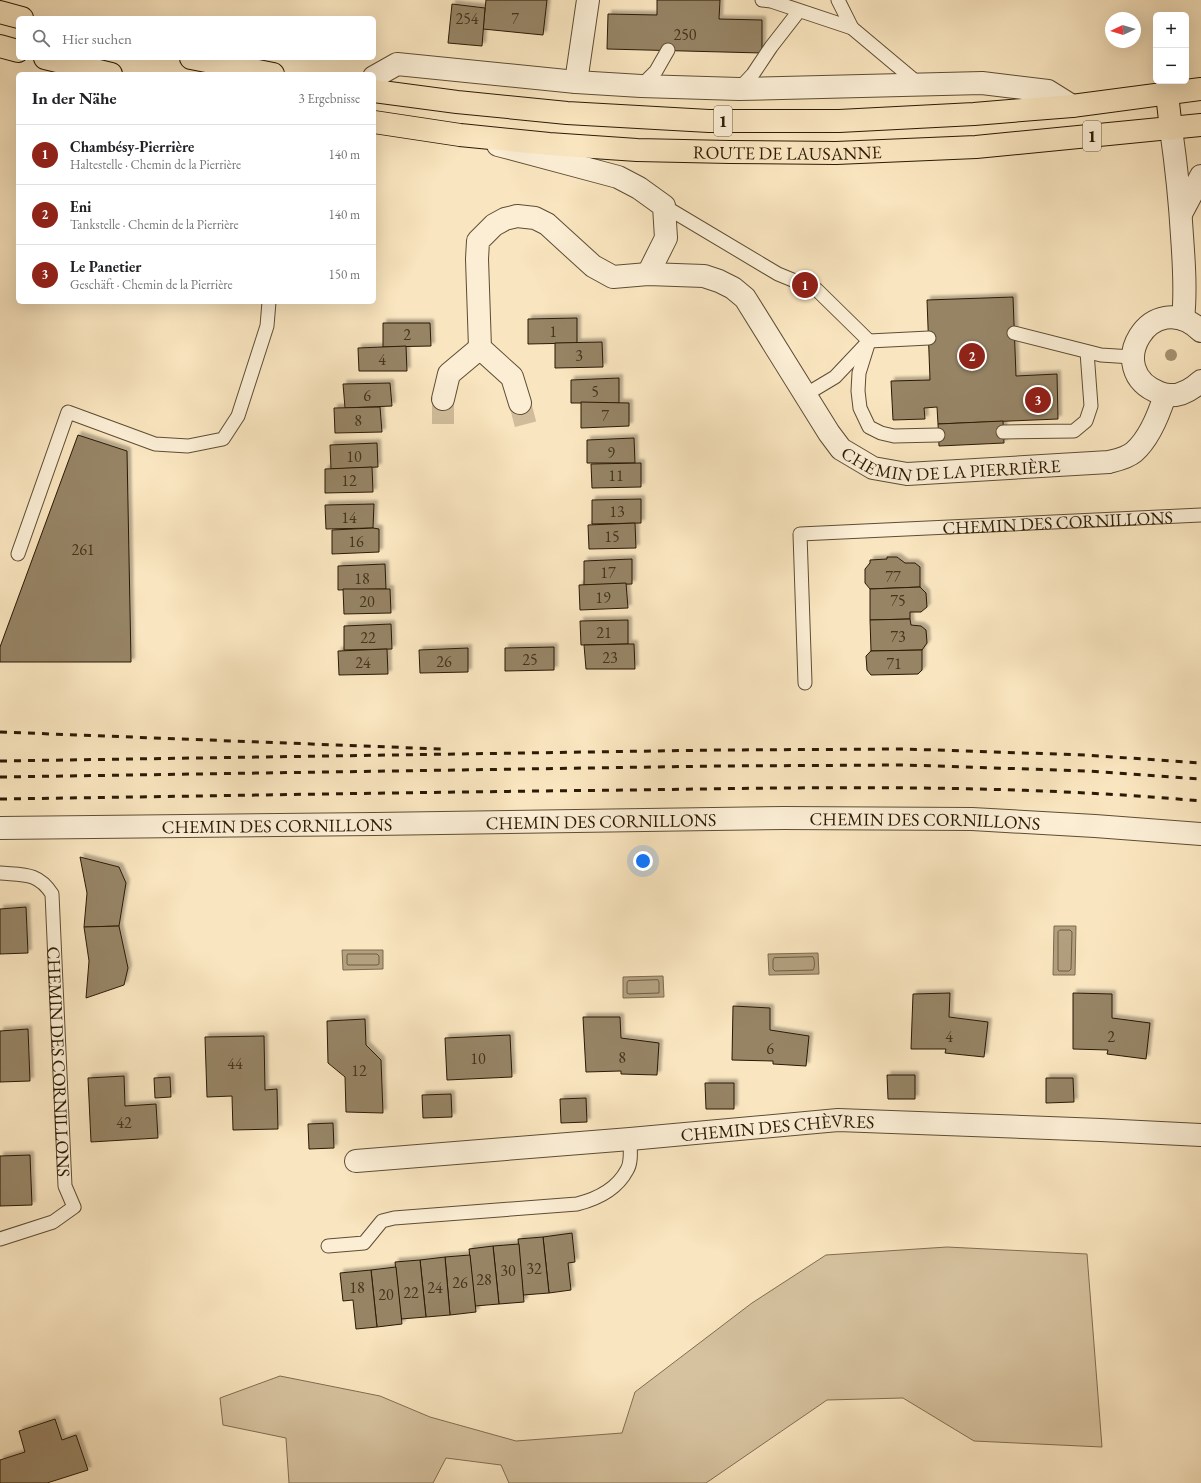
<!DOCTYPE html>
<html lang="de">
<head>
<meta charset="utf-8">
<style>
  body { margin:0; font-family:"EB Garamond",serif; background:#f2f2f2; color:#202124 }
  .controls { position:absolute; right:12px; top:12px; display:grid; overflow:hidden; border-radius:6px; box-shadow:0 4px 16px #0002 }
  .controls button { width:36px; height:36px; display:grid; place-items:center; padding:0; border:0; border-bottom:1px solid #e0e0e0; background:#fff; color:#202124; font:20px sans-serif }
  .compass { position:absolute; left:1105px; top:12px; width:36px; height:36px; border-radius:50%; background:#fff; box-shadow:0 4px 16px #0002; rotate:266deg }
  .you { position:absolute; left:643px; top:861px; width:14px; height:14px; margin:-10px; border:3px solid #fff; border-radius:50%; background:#1a73e8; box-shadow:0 0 0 6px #1a73e833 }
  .badge { display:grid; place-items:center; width:26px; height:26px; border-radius:50%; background:#8f2418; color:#fff; font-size:13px; font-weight:700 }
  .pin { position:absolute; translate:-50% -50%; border:2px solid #fff; box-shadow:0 1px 4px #0006 }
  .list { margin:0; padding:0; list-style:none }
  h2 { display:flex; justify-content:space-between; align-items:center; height:52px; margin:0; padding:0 16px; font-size:17px }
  h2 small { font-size:13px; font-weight:400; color:#757577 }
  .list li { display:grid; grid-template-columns:26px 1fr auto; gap:12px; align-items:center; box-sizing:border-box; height:60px; padding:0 16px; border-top:1px solid #e0e0e0 }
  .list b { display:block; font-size:15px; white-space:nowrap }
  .list p { margin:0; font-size:13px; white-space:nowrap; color:#757577 }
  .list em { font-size:13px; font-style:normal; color:#757577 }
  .icon { flex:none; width:22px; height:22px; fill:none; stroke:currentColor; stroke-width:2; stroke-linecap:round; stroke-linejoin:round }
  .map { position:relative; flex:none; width:1201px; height:1483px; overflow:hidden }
  .search { position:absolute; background:#fff; box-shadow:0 4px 16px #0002; left:16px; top:16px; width:360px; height:44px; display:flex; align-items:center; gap:10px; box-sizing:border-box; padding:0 14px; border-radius:6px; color:#757577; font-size:15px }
  .panel { position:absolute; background:#fff; box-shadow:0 4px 16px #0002; left:16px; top:72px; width:360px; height:232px; border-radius:6px }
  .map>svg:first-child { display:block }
  .green { fill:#d6c29f; stroke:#806e52 }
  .water { fill:#b3a07f; stroke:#7d6a4e }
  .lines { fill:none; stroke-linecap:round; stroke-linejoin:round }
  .shore { stroke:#6f5d42; stroke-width:1 }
  .building { fill:#968465; stroke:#2b1a04; filter:url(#shadow) }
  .minor-tunnel { stroke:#d0bc9a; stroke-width:22; stroke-dasharray:22 11; stroke-linecap:butt }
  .service-casing { stroke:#5e4d33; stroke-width:15 }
  .minor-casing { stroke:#5e4d33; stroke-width:24 }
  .primary-casing { stroke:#2b1a04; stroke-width:24 }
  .service { stroke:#fbeed5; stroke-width:13 }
  .minor { stroke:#fbeed5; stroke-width:22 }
  .primary { stroke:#f9e5bf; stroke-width:22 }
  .rail { stroke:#2b1a04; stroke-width:3; stroke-dasharray:7 7; stroke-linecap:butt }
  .tree { fill:#a49171 }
  .labels { text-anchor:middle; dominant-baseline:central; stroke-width:3.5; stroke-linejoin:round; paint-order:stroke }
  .number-label { font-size:16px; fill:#46341c }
  .shield { fill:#fbeed5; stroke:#695a43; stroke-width:1 }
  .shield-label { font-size:17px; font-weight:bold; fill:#2b1a04 }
  .street-label { font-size:18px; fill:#2b1a04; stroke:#fbeed5 }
</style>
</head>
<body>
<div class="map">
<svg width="1201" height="1483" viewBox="0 0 1201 1483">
  <defs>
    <filter id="shadow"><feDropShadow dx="3.5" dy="-3.5" stdDeviation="1" flood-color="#0004"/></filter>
  </defs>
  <rect width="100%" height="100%" fill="#f9e5bf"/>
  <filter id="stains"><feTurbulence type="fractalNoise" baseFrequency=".005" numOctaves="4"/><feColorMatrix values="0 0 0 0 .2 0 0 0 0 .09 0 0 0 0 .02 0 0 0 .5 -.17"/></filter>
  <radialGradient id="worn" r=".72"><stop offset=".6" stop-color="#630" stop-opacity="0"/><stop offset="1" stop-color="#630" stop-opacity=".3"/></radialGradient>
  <polygon class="green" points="947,1247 1087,1254 1102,1447 974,1441 903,1398 827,1400 706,1483 509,1483 501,1465 446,1458 433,1483 289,1483 286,1438 223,1425 220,1398 280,1376 380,1396 430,1417 516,1441 622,1433 635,1392 752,1303 826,1255"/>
  <g class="water">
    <polygon points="1054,926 1076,926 1075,975 1053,975"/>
    <polygon points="342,950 383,950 383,969 343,970"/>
    <polygon points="818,953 819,974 769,975 768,954"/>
    <polygon points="663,976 664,997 623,998 623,977"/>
  </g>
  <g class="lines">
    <g class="shore">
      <polygon points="1060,930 1070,930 1072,932 1071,969 1069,971 1059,971 1058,970 1058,932"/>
      <polygon points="348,954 377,954 379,956 379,964 377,965 348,965 347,964 347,956"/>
      <path d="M 813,957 C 815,960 815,967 813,970 L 775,971 L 773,969 L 773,960 L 774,958 Z"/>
      <polygon points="658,980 659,982 659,993 629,994 627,993 627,983 628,981"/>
    </g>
  </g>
  <g class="building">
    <polygon points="486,0 547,0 543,35 483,29"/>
    <polygon points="657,0 720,0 719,19 762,20 762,53 607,49 608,14 657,15"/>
    <polygon points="452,4 485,8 482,46 448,43"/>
    <polygon points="1013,297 1016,376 1057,374 1058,419 938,424 937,407 924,408 925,419 893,420 891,381 930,380 927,300"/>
    <polygon points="577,318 577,343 528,344 528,319"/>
    <polygon points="383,323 430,323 431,346 383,347"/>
    <polygon points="602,342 603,367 555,368 555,343"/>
    <polygon points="406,346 407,371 359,371 358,348"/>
    <polygon points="619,378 619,403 571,403 571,380"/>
    <polygon points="390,383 392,406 345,408 343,384"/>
    <polygon points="581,402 629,403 629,426 581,428"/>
    <polygon points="380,407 382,432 335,433 334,408"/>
    <polygon points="1003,421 1004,443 939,446 938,424"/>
    <polygon points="78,435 127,451 131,662 0,662 0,647"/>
    <polygon points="634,438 635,463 587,463 587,440"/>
    <polygon points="377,443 378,467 331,469 330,445"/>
    <polygon points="641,463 641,487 592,488 591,464"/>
    <polygon points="372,467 373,492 325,493 325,469"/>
    <polygon points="641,499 641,523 592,524 592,500"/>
    <polygon points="374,504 373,528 326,529 325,505"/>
    <polygon points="635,523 636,548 589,549 588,525"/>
    <polygon points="373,528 379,529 379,552 332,554 332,530"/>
    <polygon points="887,557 897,557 905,563 915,563 920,567 920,587 870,589 865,583 865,569 870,563 870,560 887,559"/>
    <polygon points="632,559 632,584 584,585 584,561"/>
    <polygon points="385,564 386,589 338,590 338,566"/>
    <polygon points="626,583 628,608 580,610 579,585"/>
    <polygon points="920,587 926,593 927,607 921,612 910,612 910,619 870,620 870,589"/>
    <polygon points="343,589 390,589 391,613 344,614"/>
    <polygon points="910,619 911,625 921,626 926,630 927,643 922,650 871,651 870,620"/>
    <polygon points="628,620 628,644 581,645 580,621"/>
    <polygon points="391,624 392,649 344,650 344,626"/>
    <polygon points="628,644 634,644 635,669 586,669 584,645"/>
    <polygon points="554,647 554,670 505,671 505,648"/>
    <polygon points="468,648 468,672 420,673 419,650"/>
    <polygon points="387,649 388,674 339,675 338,651"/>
    <polygon points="922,650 922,670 918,674 871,675 867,670 866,656 871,651"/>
    <polygon points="80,857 119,867 126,883 119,926 84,927 87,893"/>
    <polygon points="26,907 28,953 0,954 0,909"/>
    <polygon points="119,926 128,968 124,985 86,998 89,961 84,927"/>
    <polygon points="950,993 949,1017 988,1022 984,1057 945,1053 946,1049 911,1049 913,994"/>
    <polygon points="1073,993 1112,994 1112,1018 1150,1023 1146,1059 1107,1054 1108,1050 1073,1049"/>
    <polygon points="733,1006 770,1008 770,1030 809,1036 806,1066 773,1064 773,1061 732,1060"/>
    <polygon points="583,1017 620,1017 621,1038 659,1043 657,1075 621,1074 621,1071 586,1072"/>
    <polygon points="365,1019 366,1045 381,1060 383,1113 346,1112 345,1077 328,1063 327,1021"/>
    <polygon points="28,1029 30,1081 0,1082 0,1031"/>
    <polygon points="510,1035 512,1077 447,1080 445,1038"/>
    <polygon points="264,1036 265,1090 277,1089 278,1129 233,1130 232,1096 207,1097 205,1037"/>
    <polygon points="887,1075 915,1075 915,1099 888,1099"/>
    <polygon points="124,1076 125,1106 156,1104 158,1138 91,1142 88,1078"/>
    <polygon points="170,1077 171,1097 155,1098 154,1078"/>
    <polygon points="1046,1078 1073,1078 1074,1102 1046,1103"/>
    <polygon points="705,1083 734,1083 734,1109 706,1109"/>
    <polygon points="451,1094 452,1117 423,1118 422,1095"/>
    <polygon points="586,1098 587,1122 561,1123 560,1099"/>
    <polygon points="333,1123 334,1148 309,1149 308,1124"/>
    <polygon points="30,1155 32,1205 0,1206 0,1156"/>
    <polygon points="572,1233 575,1262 568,1263 571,1290 549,1293 543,1237"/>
    <polygon points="543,1237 549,1293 523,1295 518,1239"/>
    <polygon points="519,1244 524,1302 499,1304 493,1246"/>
    <polygon points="493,1246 499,1304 475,1306 469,1249"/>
    <polygon points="470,1255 476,1312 450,1315 445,1257"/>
    <polygon points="445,1257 450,1315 426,1317 420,1260"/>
    <polygon points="420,1260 426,1317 401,1319 395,1262"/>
    <polygon points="396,1267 402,1324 377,1327 371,1270"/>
    <polygon points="371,1270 377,1327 356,1329 353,1300 343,1301 340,1273"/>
    <polygon points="55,1419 62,1440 76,1435 88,1470 47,1483 0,1483 0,1460 25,1452 19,1431"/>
  </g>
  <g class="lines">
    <g class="minor-tunnel">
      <polyline points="520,403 527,430"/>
      <polyline points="443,424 443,399"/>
    </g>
    <g class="service-casing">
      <g id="service">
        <polyline points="762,0 771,1 852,28 920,85"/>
        <polyline points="838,0 852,28"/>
        <polyline points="641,86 656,71 668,50"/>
        <polyline points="739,89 753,74 771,47 799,11"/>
        <polyline points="664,206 778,274 817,290 869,341"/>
        <polyline points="1014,333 1101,355 1132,357"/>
        <polyline points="869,341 859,373 858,391 860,408 869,427 881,433 894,436 938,435"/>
        <polyline points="805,395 835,377 869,341 929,338"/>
        <polyline points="1003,432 1074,431 1086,421 1091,406 1087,352"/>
        <polyline points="18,554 68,412 155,444 188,446 223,439 238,416 267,326 269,302"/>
        <path id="s1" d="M 805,683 L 800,534 L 1201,515"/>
        <path id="s2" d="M 0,873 C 23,875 38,872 52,894 L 65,1186 L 74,1207 L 53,1222 L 0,1239"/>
        <path d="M 328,1246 L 364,1243 L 382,1221 L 394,1218 L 577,1204 C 597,1199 617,1189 627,1170 C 632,1162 630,1149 630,1139"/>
      </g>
    </g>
    <g class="minor-casing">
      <g id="minor">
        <polyline points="374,77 397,64 576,82 641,86 739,89 982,83 1048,91 1072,106"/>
        <polyline points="576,82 588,0"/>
        <path d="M 1171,129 C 1176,164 1180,200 1182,236 C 1184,263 1186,292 1183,319"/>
        <polyline points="498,145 618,177 639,188 664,206 666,238 648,274"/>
        <polyline points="1181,214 1201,176"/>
        <path d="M 1201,331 C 1152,284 1100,371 1160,393 C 1175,399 1189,392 1201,381"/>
        <polyline points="443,399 449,374 480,348"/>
        <path id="s3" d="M 520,403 L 512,377 L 480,348 L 477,259 L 478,241 L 494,225 L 505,219 L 517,216 L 535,218 L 547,224 L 593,266 L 613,277 L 648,274 L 704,276 L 719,281 L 733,288 L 745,298 L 829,433 L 841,449 L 873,468 L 907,474 L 1109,462 C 1117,460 1127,458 1134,452 C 1150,438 1159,414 1165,395"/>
        <path id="s4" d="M 0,828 L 374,824 L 784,818 L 972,819 L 1095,826 L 1201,834"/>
        <path id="s5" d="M 356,1161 L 630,1139 L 838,1120 L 1101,1130 L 1201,1135"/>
      </g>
    </g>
    <g class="primary-casing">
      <g id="primary">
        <polyline points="0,12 22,18"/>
        <polyline points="0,46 18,51"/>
        <polyline points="45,58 111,74"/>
        <polyline points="191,58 273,74"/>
        <polyline points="374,91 457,102 567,113 709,121 839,121 974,114 1072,106 1201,89"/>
        <polyline points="1167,94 1171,129"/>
        <path id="s6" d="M 374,122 L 460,135 L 549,144 L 637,150 L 730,152 L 836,153 L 976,147 L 1201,125"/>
      </g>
    </g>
    <use href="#service" class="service"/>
    <use href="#minor" class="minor"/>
    <use href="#primary" class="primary"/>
    <g class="rail">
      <polyline points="0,732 441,749"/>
      <polyline points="0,761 719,750 905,749 1085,755 1201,763"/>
      <polyline points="0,777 718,766 905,765 1087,771 1201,779"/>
      <path d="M 0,799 C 211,796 423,792 634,790 C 823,787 1012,784 1201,801"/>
    </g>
  </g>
  <circle class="tree" cx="1171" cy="355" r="6"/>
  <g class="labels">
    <g class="number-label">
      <text x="467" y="18">254</text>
      <text x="515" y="18">7</text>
      <text x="685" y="34">250</text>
      <text x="553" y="331">1</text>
      <text x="407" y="334">2</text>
      <text x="579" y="355">3</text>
      <text x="382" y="359">4</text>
      <text x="595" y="391">5</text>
      <text x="367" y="395">6</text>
      <text x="605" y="415">7</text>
      <text x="358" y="420">8</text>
      <text x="611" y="452">9</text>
      <text x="354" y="456">10</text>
      <text x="616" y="475">11</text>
      <text x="349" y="480">12</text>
      <text x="617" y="511">13</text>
      <text x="349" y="517">14</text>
      <text x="612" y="536">15</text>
      <text x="356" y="541">16</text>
      <text x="83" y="549">261</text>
      <text x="608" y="572">17</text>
      <text x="893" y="576">77</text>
      <text x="362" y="578">18</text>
      <text x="603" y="597">19</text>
      <text x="898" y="600">75</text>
      <text x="367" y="601">20</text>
      <text x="604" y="632">21</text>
      <text x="898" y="636">73</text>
      <text x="368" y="637">22</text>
      <text x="610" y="657">23</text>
      <text x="530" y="659">25</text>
      <text x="444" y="661">26</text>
      <text x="363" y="662">24</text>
      <text x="894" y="663">71</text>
      <text x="949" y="1036">4</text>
      <text x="1111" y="1036">2</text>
      <text x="770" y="1048">6</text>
      <text x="622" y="1057">8</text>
      <text x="478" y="1058">10</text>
      <text x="235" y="1063">44</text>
      <text x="359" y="1070">12</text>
      <text x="124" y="1122">42</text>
      <text x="534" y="1268">32</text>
      <text x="508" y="1270">30</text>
      <text x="484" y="1279">28</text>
      <text x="460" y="1282">26</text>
      <text x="357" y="1287">18</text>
      <text x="435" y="1287">24</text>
      <text x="411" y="1292">22</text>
      <text x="386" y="1294">20</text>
    </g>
    <g class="shield">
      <rect x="714" y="106" width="18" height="30" rx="3"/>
      <rect x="1083" y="121" width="18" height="30" rx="3"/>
    </g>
    <g class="shield-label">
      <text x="723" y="121">1</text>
      <text x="1092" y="136">1</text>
    </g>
    <g class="street-label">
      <text stroke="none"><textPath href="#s6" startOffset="415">ROUTE DE LAUSANNE</textPath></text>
      <text stroke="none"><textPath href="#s3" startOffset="773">CHEMIN DE LA PIERRIÈRE</textPath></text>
      <text stroke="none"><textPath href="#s1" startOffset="407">CHEMIN DES CORNILLONS</textPath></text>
      <text stroke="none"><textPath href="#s4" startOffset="601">CHEMIN DES CORNILLONS</textPath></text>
      <text stroke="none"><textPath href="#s4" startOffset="925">CHEMIN DES CORNILLONS</textPath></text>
      <text stroke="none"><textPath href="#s4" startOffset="277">CHEMIN DES CORNILLONS</textPath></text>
      <text stroke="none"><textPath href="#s2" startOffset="227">CHEMIN DES CORNILLONS</textPath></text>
      <text stroke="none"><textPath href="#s5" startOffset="423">CHEMIN DES CHÈVRES</textPath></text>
    </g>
  </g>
  <rect width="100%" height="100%" filter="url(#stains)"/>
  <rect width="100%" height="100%" fill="url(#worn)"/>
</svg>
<div class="controls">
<button>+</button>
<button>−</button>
</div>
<svg class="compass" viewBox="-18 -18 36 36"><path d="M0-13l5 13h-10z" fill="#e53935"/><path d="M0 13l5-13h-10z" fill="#757577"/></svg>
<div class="you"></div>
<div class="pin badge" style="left:805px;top:285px">1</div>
<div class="pin badge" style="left:972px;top:356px">2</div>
<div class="pin badge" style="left:1038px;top:400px">3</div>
<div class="search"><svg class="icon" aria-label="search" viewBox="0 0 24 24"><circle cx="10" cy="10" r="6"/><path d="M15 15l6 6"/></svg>Hier suchen</div>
<section class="panel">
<h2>In der Nähe<small>3 Ergebnisse</small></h2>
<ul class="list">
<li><span class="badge">1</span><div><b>Chambésy-Pierrière</b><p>Haltestelle · Chemin de la Pierrière</p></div><em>140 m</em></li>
<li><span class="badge">2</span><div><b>Eni</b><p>Tankstelle · Chemin de la Pierrière</p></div><em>140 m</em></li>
<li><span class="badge">3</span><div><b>Le Panetier</b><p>Geschäft · Chemin de la Pierrière</p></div><em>150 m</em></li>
</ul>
</section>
</div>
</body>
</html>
